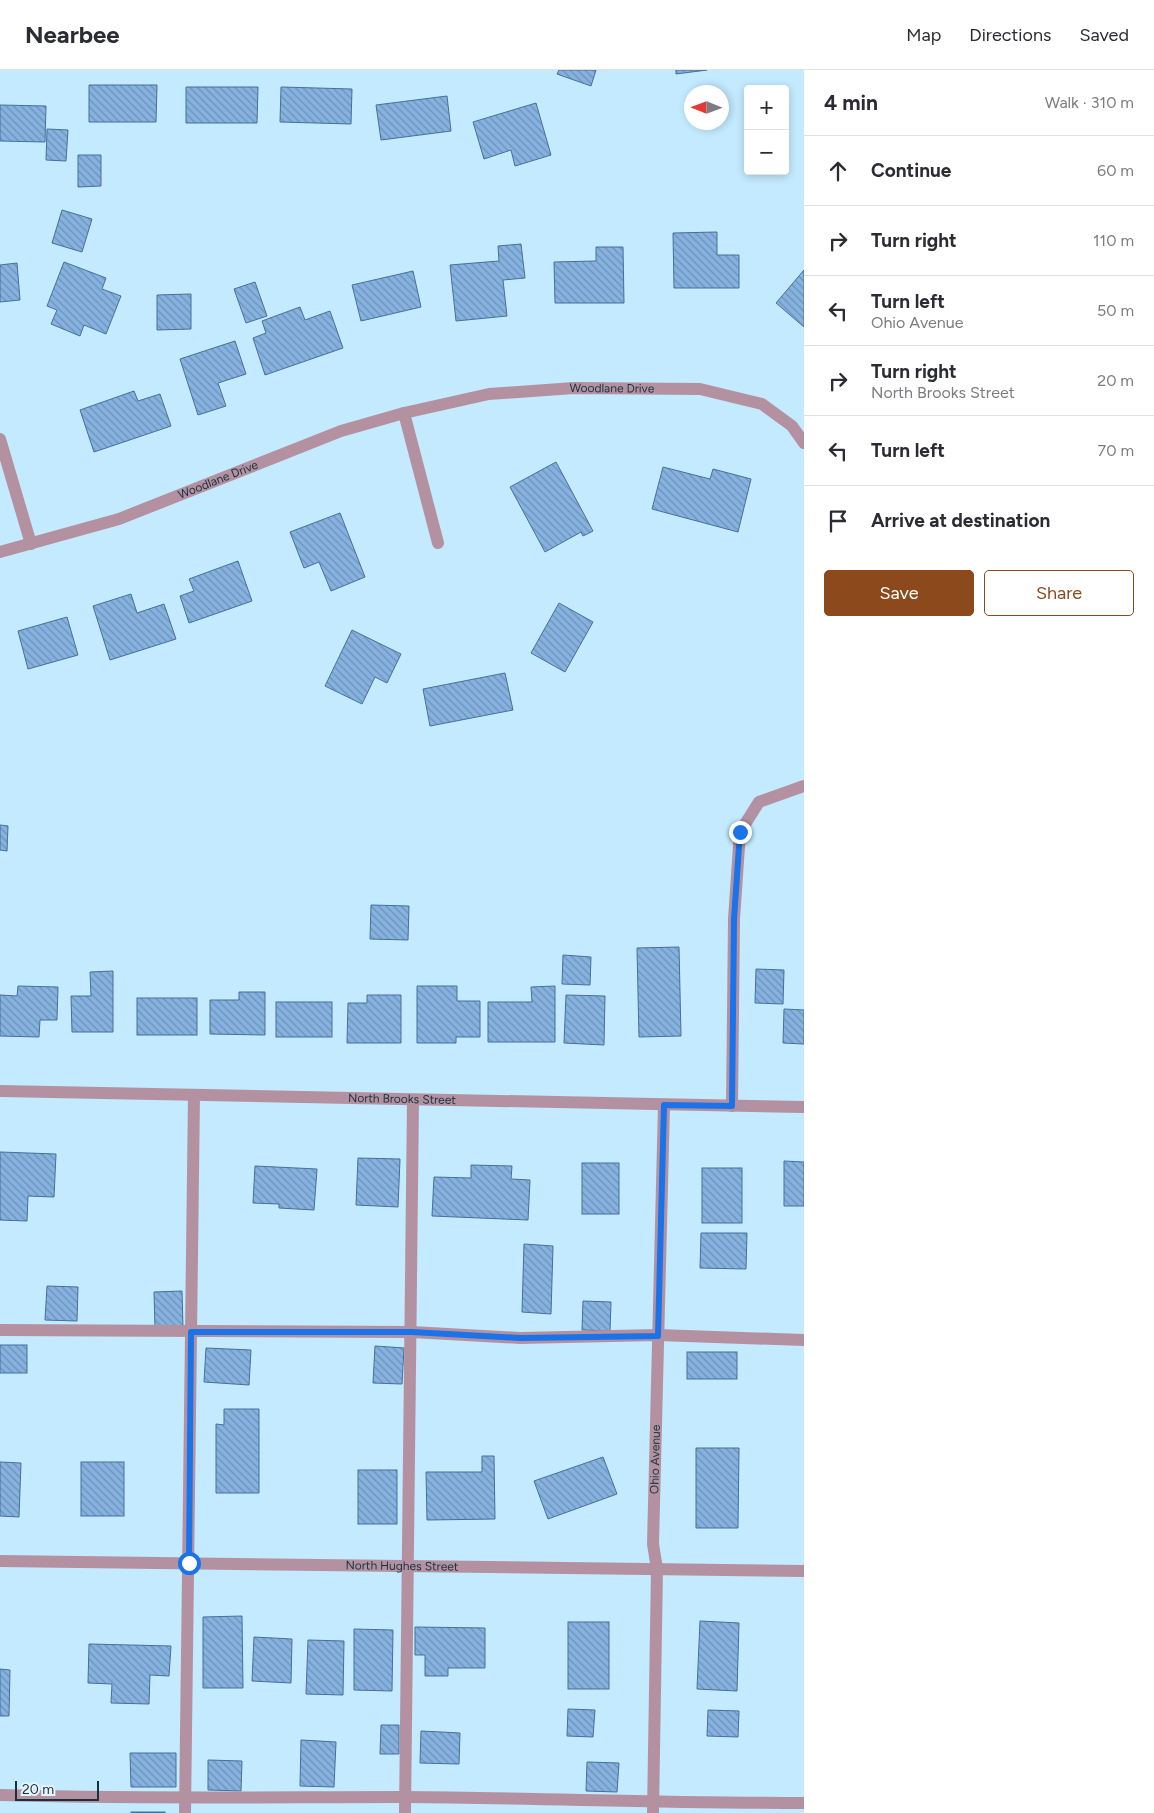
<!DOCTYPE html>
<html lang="en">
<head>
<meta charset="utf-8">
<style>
  body { margin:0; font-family:Figtree,sans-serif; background:#f2f2f3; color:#2b2b33 }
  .controls { position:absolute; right:15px; top:15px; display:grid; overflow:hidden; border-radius:5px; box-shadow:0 2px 8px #0003 }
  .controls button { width:45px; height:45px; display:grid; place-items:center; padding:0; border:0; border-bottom:1px solid #e1e1e2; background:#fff; color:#2b2b33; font:25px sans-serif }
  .compass { position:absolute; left:684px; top:15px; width:45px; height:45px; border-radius:50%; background:#fff; box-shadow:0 2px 8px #0003; rotate:271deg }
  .scale { position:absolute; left:15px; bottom:12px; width:84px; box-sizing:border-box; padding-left:5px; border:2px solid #16323f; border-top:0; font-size:14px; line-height:18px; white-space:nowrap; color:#16323f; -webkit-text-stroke:4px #e6f3f9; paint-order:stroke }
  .stop { position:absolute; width:15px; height:15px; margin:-11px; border:4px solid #1a73e8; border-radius:50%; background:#fff }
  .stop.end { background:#1a73e8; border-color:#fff; box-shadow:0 1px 5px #0008 }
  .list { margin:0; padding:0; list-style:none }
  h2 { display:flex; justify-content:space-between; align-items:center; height:65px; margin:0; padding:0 20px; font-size:21px }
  h2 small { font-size:16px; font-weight:400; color:#7c7c81 }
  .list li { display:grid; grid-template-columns:32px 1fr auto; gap:15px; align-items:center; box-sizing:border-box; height:70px; padding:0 20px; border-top:1px solid #e1e1e2 }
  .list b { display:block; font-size:19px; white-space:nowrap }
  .list p { margin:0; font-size:16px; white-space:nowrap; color:#7c7c81 }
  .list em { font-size:16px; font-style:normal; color:#7c7c81 }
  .actions { display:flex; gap:10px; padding:15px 20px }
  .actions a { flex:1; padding:11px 0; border:1px solid #8c491c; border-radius:5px; text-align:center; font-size:18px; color:#8c491c }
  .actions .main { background:#8c491c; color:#fff }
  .icon { flex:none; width:28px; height:28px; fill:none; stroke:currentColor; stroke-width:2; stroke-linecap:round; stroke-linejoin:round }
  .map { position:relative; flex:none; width:804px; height:1743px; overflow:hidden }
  header { display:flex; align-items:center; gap:30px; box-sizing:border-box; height:70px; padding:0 25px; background:#fff; border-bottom:1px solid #e1e1e2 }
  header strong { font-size:24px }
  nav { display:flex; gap:28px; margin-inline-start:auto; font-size:18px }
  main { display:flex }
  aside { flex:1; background:#fff }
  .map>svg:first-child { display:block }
  .building { fill:url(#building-back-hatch); stroke:#466f9a }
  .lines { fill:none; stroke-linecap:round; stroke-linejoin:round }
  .service { stroke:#b491a0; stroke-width:12 }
  .minor { stroke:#b491a0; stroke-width:12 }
  .route { stroke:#1a73e8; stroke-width:6 }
  .labels { text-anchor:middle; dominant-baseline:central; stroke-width:4; stroke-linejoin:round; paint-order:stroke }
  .street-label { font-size:12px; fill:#16323f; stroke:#e6f3f9 }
</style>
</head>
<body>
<header>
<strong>Nearbee</strong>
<nav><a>Map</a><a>Directions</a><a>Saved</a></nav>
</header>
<main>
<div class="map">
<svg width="804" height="1743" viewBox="0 0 804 1743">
  <defs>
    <pattern id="building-back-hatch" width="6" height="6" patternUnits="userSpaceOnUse" patternTransform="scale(1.25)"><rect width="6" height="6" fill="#86b2e0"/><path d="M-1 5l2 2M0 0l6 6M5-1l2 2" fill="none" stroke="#6d91b7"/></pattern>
  </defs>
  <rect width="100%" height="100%" fill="#c3eafe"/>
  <g class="building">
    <polygon points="559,0 596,0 591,16 557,4"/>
    <polygon points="676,0 707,0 676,4"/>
    <polygon points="89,15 157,15 156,52 89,52"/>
    <polygon points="186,17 258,17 257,53 186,53"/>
    <polygon points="281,17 352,19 351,54 280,52"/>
    <polygon points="447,26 451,61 381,70 376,35"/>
    <polygon points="536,33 551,85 515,96 511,80 484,89 473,52"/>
    <polygon points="0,35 46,36 45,72 0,71"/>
    <polygon points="47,59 68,60 66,91 46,90"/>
    <polygon points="78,85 101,85 101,116 78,117"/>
    <polygon points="62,140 92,149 82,182 52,173"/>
    <polygon points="717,162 717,185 739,185 739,218 674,218 673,163"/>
    <polygon points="521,174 525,208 503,210 507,246 456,251 450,195 499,191 498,176"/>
    <polygon points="596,177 623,177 624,233 555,233 554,192 596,191"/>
    <polygon points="64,192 106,208 102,219 121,226 106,264 84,255 80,266 51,254 57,240 47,236"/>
    <polygon points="17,193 20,230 0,232 0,195"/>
    <polygon points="804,200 804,257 776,233"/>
    <polygon points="413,201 421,237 361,251 352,215"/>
    <polygon points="255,212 267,246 246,253 234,219"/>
    <polygon points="191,224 191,259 157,260 157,225"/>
    <polygon points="300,237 305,250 330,241 343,278 265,305 253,268 266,263 262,251"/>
    <polygon points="235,271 246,304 218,313 226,336 198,345 180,289"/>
    <polygon points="134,321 138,331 160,324 171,356 94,382 80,340"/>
    <polygon points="556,392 593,461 583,466 581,462 545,482 510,417"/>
    <polygon points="663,397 710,409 713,399 751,409 738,462 652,439"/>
    <polygon points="340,443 365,507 331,521 319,492 304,498 290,462"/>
    <polygon points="238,491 252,531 189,553 180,526 194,521 189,509"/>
    <polygon points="131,524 137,543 164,534 176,569 110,590 93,536"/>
    <polygon points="559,533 593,552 565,602 531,583"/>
    <polygon points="67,547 78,585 28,599 18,561"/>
    <polygon points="352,560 401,584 387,613 375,607 362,634 325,616"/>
    <polygon points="505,603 513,640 430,656 423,619"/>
    <polygon points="0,755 8,756 7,781 0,780"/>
    <polygon points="371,835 409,836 408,870 370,869"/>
    <polygon points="679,877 681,966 639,967 637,878"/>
    <polygon points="563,885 591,887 590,915 562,914"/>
    <polygon points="756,899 784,900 783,934 755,933"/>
    <polygon points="113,901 113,962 72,962 71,926 91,926 90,902"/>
    <polygon points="18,916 58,917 57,950 40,950 39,967 0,966 0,925 17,926"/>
    <polygon points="417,916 457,916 457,931 480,931 480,967 456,967 456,973 417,973"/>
    <polygon points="555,916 555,972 488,972 488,932 532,932 531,917"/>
    <polygon points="239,922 265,922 265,965 210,964 210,930 239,930"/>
    <polygon points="367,925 401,925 401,973 347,973 348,933 367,933"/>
    <polygon points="566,925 605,926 604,975 564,973"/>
    <rect x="137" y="928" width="60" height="37"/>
    <rect x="276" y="932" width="56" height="35"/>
    <polygon points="784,939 804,940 804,974 783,973"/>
    <polygon points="0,1082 56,1084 54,1127 28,1126 27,1151 0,1150"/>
    <polygon points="358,1088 400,1089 398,1137 356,1135"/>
    <polygon points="784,1091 804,1092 804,1136 784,1136"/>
    <rect x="582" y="1093" width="37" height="51"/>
    <polygon points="471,1095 512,1096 511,1109 530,1110 528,1150 432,1146 434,1107 471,1108"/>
    <polygon points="255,1096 317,1099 314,1140 279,1138 279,1134 253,1133"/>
    <rect x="702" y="1098" width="40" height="55"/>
    <polygon points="701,1163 747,1163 746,1199 700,1198"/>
    <polygon points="524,1174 553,1176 551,1244 522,1242"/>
    <polygon points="47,1216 78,1217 77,1251 45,1250"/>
    <polygon points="182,1221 183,1258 155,1259 154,1222"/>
    <polygon points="583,1231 611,1232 610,1261 582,1260"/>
    <rect x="0" y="1275" width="27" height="28"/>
    <polygon points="375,1276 404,1278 402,1314 373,1313"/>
    <polygon points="206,1278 251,1280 249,1315 204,1312"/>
    <rect x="687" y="1282" width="50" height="27"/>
    <polygon points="224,1339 259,1339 259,1423 216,1423 216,1354 224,1355"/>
    <polygon points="696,1378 739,1378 738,1458 696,1458"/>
    <polygon points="482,1386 494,1386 495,1449 427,1450 426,1402 482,1402"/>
    <polygon points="603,1387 617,1424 548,1449 534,1411"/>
    <polygon points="0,1392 21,1393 19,1447 0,1446"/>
    <rect x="81" y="1392" width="43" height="54"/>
    <rect x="358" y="1400" width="39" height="54"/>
    <polygon points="242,1546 243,1618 203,1618 203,1547"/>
    <polygon points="700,1551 739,1553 737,1621 697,1619"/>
    <rect x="568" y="1552" width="41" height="67"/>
    <polygon points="415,1557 485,1558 485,1598 448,1598 448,1606 425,1606 425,1585 415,1585"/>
    <polygon points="354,1559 393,1560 392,1621 354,1620"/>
    <polygon points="254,1567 292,1569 291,1613 252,1611"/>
    <polygon points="308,1570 344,1571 343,1625 306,1624"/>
    <polygon points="89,1574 171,1576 169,1606 150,1605 149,1634 111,1633 112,1614 88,1613"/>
    <polygon points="0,1599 10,1600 9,1646 0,1646"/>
    <polygon points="568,1639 595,1640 593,1667 567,1666"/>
    <polygon points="708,1640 739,1641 738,1667 707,1666"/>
    <polygon points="381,1655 399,1655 399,1684 380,1684"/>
    <polygon points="421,1661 460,1663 459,1694 420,1693"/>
    <polygon points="301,1670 336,1672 334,1717 300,1716"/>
    <polygon points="130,1683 176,1683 176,1717 131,1717"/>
    <polygon points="208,1690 242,1691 241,1721 208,1720"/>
    <polygon points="587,1692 619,1693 617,1722 586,1721"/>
    <rect x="131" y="1742" width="34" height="1"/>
  </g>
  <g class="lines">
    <g class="service">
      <polyline points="732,1036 734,849 740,762 759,732 804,716"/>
      <polyline points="0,1260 412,1262 520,1268 658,1265 804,1270"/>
      <path d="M 0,1725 C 135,1729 269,1727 404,1727 C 537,1728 671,1733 804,1733"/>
      <polyline points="185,1743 194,1025"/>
      <polyline points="405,1743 413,1030"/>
    </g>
    <g class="minor">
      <polyline points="404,343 438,473"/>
      <polyline points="0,369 31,474"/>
      <path id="s1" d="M 0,482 L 119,449 L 341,361 L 404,343 L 489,324 L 574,318 L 700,319 L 762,334 L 792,356 L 804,373"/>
      <path id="s2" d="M 0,1021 L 804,1037"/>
      <path id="s3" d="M 0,1491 L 804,1501"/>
      <path id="s4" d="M 653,1743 L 657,1499 L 653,1474 L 664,1035"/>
    </g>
  </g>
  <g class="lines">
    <polyline class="route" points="189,1493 191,1262 412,1262 520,1268 658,1266 664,1035 732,1036 734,849 740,762"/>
  </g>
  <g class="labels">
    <g class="street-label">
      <text stroke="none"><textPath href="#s1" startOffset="638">Woodlane Drive</textPath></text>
      <text stroke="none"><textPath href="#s1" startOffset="230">Woodlane Drive</textPath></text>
      <text stroke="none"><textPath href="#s2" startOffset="402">North Brooks Street</textPath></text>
      <text stroke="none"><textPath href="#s4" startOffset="354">Ohio Avenue</textPath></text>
      <text stroke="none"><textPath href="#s3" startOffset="402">North Hughes Street</textPath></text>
    </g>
  </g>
</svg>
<div class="controls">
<button>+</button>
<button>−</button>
</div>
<svg class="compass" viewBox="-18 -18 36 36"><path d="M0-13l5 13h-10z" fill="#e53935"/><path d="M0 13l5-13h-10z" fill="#7c7c81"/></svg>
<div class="scale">20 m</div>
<div class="stop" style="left:189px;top:1493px"></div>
<div class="stop end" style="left:740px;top:762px"></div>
</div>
<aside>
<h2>4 min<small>Walk · 310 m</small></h2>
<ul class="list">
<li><svg class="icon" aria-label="ahead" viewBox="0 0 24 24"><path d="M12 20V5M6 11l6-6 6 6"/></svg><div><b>Continue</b></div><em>60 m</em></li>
<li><svg class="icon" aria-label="right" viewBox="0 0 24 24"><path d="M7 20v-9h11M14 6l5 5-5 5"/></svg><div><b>Turn right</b></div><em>110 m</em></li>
<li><svg class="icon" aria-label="left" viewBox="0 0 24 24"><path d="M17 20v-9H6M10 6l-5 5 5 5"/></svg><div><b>Turn left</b><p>Ohio Avenue</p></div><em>50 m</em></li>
<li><svg class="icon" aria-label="right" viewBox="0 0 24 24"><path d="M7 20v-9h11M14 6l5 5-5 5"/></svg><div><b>Turn right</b><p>North Brooks Street</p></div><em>20 m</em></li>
<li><svg class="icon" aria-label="left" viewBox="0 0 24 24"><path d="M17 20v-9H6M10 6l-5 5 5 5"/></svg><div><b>Turn left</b></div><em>70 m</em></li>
<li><svg class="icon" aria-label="arrive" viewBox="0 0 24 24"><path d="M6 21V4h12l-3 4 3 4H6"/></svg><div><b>Arrive at destination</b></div></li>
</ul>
<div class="actions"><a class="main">Save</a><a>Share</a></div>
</aside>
</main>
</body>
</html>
